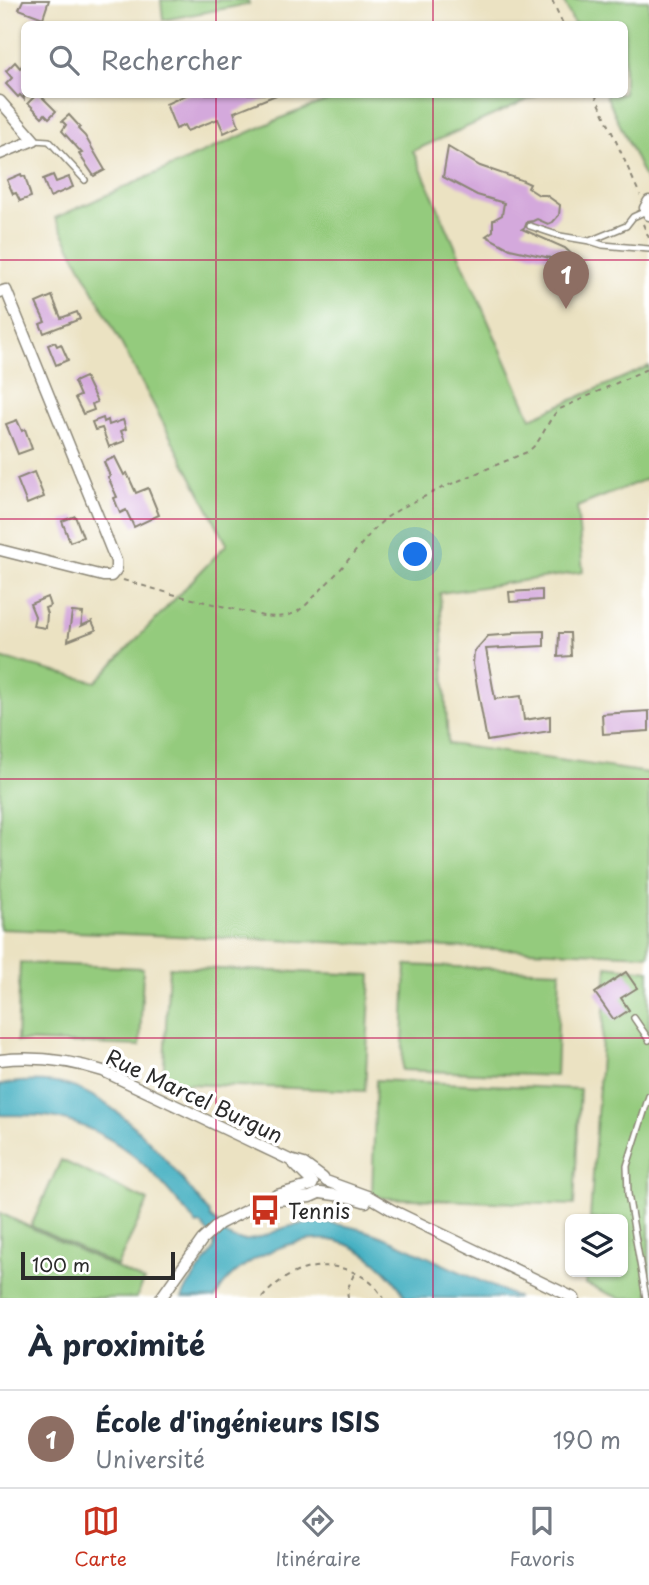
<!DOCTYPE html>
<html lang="fr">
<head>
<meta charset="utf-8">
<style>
  body { margin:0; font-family:"Playpen Sans",sans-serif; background:#f2f2f3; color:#1f2937 }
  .controls { position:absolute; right:21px; bottom:21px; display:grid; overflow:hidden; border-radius:10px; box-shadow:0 2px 5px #0004 }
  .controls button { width:63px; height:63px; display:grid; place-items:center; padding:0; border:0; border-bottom:2px solid #e0e1e3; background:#fff; color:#1f2937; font:35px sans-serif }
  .scale { position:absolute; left:21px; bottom:18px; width:154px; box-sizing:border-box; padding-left:7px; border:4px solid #2b2b2b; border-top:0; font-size:19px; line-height:24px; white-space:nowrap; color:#2b2b2b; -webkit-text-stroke:5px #fff; paint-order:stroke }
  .you { position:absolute; left:416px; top:555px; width:24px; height:24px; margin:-18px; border:5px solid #fff; border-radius:50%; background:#1a73e8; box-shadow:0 0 0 10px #1a73e833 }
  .badge { display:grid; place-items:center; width:46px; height:46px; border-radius:50%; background:#c8321e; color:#fff; font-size:23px; font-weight:700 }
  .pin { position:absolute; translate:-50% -58px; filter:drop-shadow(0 2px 4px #0008) }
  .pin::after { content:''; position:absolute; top:37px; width:24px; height:21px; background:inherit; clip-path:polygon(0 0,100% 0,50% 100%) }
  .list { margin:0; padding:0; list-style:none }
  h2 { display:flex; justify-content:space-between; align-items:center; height:91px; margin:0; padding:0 28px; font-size:30px }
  h2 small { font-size:23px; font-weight:400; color:#747a83 }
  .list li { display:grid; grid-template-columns:46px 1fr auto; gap:21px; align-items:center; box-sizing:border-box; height:98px; padding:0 28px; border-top:2px solid #e0e1e3 }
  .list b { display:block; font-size:26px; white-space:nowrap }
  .list p { margin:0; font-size:23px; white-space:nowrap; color:#747a83 }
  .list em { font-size:23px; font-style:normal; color:#747a83 }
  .icon { flex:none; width:38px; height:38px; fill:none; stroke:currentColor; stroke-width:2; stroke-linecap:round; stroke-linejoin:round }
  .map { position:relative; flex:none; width:649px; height:1298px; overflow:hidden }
  .search { position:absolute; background:#fff; box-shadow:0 2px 5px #0004; left:21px; right:21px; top:21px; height:77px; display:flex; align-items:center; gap:18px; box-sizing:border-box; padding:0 24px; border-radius:10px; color:#747a83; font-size:26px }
  .sheet { height:189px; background:#fff }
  nav { display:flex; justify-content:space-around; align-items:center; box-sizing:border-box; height:98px; border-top:2px solid #e0e1e3; background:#fff; font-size:19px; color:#747a83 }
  nav a { display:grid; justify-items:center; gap:4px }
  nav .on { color:#c8321e }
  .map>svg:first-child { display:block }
  .green { fill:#94cb7d; stroke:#607b54; stroke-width:2 }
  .water { fill:#43afc1; stroke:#376d76; stroke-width:2 }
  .building { fill:#d4a9dc }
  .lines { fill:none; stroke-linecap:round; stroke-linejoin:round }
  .lane-casing { stroke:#8b8676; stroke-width:8 }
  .street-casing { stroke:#8b8676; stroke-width:13 }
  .path { stroke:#8b8676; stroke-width:2; stroke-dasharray:5 5; stroke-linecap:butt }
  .lane { stroke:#fff; stroke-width:5 }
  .street { stroke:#fff; stroke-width:10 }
  .grid { fill:none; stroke:#c2185b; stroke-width:2; stroke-opacity:0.55 }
  .labels { text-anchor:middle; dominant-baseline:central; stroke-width:7; stroke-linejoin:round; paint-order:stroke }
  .street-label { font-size:21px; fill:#2b2b2b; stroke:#fff }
  .poi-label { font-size:21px; fill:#2b2b2b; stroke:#fff; text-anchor:start }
</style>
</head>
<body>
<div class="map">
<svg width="649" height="1298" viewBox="0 0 649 1298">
  <rect width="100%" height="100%" fill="#fff"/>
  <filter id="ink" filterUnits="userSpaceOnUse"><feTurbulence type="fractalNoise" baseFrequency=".0143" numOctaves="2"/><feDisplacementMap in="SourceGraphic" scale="14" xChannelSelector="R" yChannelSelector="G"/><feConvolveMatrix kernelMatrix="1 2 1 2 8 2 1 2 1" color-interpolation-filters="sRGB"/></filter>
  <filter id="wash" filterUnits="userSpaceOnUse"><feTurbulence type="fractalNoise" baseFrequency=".00686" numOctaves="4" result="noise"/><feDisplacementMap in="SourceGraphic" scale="28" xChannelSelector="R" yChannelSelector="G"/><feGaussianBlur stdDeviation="1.57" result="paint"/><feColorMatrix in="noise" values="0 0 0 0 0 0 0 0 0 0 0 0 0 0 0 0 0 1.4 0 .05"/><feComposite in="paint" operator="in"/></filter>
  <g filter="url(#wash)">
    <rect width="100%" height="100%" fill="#ebe2c2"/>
    <g class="green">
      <polygon points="161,0 248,0 249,4 163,20"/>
      <polygon points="563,0 649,0 649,187 606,95 624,94 624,24 574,24"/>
      <polygon points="344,94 538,95 413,151 531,418 649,366 649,478 577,507 583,572 440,593 448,744 649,773 649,955 0,929 0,658 96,682 227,544 55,218 286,116"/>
      <polygon points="20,963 143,968 140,1046 17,1041"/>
      <polygon points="406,965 560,971 556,1076 402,1070"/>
      <polygon points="607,966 649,971 649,1298 619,1298 586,1284 587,1272 623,1272 623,1219 590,1219"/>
      <polygon points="169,967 371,975 365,1091 163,1083"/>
      <polygon points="376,1080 580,1089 574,1205 383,1198 372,1194"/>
      <polygon points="61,1160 148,1201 117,1266 31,1226"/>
      <polygon points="0,1213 144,1281 136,1298 0,1298"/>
    </g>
    <path class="water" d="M 18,1082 C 34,1081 50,1081 66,1085 C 126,1102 173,1168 210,1214 L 210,1217 L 226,1231 L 224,1233 C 243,1249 264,1235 284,1228 C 295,1225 306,1223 316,1223 C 358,1222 398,1243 434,1260 C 462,1273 490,1285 518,1298 L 406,1298 C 392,1273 364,1247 336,1241 C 299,1234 248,1256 224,1284 C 221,1288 218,1294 215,1298 L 182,1298 L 188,1286 L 213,1251 C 218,1239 208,1233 201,1224 L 197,1225 C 157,1176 128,1138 64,1120 C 44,1114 21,1116 0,1115 L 0,1085 Z"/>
    <g id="blocks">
      <g class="building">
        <polygon points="23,0 49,0 43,18 19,9"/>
        <polygon points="15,62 20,68 24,63 24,99 20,95 18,97 6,84 12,78 6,71"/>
        <polygon points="37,94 39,94 56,111 49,118 45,114 42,117 28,103"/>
        <polygon points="188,94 276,94 276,95 234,112 239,126 224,133 218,119 187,131 184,125 176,129 166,104"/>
        <polygon points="69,115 80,127 78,129 85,136 105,170 94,176 79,154 82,153 62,131 66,125 62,121"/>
        <polygon points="448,147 480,166 521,180 530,184 528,188 539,195 546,195 560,205 559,215 553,222 548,224 537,219 533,221 527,222 525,227 522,229 565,248 579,261 585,273 577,279 568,269 550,258 510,249 486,236 493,231 493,220 502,215 504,203 477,195 443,177"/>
        <polygon points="21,174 22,177 25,176 31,197 20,201 16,193 13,194 7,180"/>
        <polygon points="53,175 56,182 69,177 73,187 50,197 43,179"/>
        <polygon points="52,296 61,318 77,312 80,319 44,333 40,324 45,322 36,303"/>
        <polygon points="55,342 57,346 61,344 68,360 56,365 48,345"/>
        <polygon points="85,377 97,402 92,404 94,410 83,414 75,398 80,396 74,382"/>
        <polygon points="103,418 104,422 108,420 109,425 123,420 126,429 121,431 125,441 109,447 102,428 95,430 92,422"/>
        <polygon points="17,420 22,431 25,429 32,449 18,454 6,424"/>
        <polygon points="115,457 124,475 127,473 136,493 148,488 159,515 134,527 126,510 120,513 114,498 117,497 108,477 110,476 104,462"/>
        <polygon points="34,472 44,497 27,504 17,479"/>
        <polygon points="75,516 83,537 70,542 62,521"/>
        <polygon points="542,590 542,600 510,602 509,592"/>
        <polygon points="47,597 50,606 45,608 47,614 46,628 33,626 35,616 30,604"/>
        <polygon points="72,612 83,613 81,626 92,621 96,630 68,641"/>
        <polygon points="544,631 544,646 486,649 495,699 521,696 524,720 550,716 550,731 487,741 473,664 474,652 488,636 513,634 513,632"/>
        <polygon points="559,633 570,633 571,656 558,657"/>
        <polygon points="649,711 649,731 603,734 602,714"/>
        <polygon points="626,972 637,988 621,998 629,1010 614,1020 595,993"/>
      </g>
    </g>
  </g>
  <g filter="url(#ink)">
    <use href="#blocks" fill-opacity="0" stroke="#8b8676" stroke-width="2"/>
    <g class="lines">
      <g class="lane-casing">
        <g id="lane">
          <polyline points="34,140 49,141 85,180"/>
          <polyline points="530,226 560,236 590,241 603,245 649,249"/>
          <polyline points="592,240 626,226 633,217 646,211"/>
          <polyline points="634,1018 649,1040"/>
          <polyline points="646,1298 628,1194 627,1166 649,1096"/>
        </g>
      </g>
      <g class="street-casing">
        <g id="street">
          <polyline points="0,101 34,140 0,154"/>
          <polyline points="649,201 645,208 649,215"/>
          <polyline points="0,292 6,290 116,561 116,570 111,576 103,576 0,550"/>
          <path d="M 0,1060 C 36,1056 68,1060 103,1071 L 290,1160 L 304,1164 L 323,1178"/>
          <polyline points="292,1162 313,1183"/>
          <polyline points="326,1181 370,1197 392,1210 574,1298"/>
          <polyline points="321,1193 349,1197 366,1202"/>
          <polyline points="277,1200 310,1197 319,1193"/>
          <polyline points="161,1298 202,1240 219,1224 277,1195 312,1185"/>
        </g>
      </g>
      <g class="path">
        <polyline points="552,0 563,24"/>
        <polyline points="595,94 640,195"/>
        <polyline points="643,224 649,238"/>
        <path d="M 123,580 L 172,594 L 263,616 L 275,617 L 287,616 L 297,612 L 306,605 L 339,571 L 374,529 L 386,518 L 401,508 L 444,487 L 527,452 C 544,441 545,421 560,409 L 649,368"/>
        <path d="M 262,1298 C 290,1265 333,1255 369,1281 C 375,1285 379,1293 384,1298"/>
        <polyline points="348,1298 347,1290 354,1274"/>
      </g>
      <use href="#lane" class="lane"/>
      <use href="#street" class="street"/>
    </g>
  </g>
  <path class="grid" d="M 216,0 L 216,24M 433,0 L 433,24M 216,94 L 216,1298M 433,94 L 433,1298M 0,260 L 649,260M 0,519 L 649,519M 0,779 L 649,779M 0,1038 L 649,1038"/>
  <defs>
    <g id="bus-bare" transform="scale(2.415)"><path d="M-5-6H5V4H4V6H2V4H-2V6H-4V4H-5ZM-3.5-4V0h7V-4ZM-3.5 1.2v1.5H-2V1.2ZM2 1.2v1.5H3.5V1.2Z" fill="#c8321e" stroke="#fff" stroke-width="2.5" paint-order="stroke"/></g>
  </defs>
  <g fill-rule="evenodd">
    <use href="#bus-bare" x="265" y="1210"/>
  </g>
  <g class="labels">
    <g class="street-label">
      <text transform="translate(195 1095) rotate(25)">Rue Marcel Burgun</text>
    </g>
    <g class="poi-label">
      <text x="288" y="1210">Tennis</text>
    </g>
  </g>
</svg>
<div class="controls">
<button><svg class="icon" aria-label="layers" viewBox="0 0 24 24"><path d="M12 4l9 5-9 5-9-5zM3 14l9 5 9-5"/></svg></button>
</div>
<div class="scale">100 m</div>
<div class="you"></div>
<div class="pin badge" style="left:566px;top:309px;background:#8d6e63">1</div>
<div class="search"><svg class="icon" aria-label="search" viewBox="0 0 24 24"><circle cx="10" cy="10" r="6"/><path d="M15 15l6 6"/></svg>Rechercher</div>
</div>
<section class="sheet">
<h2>À proximité<small></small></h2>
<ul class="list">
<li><span class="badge" style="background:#8d6e63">1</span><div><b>École d'ingénieurs ISIS</b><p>Université</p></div><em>190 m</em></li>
</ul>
</section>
<nav>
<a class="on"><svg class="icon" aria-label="map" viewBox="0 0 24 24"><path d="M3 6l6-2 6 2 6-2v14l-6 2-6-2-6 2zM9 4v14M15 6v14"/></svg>Carte</a>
<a><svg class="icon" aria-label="directions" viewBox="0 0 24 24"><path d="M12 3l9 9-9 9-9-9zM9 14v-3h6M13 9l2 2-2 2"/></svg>Itinéraire</a>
<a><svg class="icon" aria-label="saved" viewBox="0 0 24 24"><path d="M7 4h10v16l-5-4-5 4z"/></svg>Favoris</a>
</nav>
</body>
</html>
